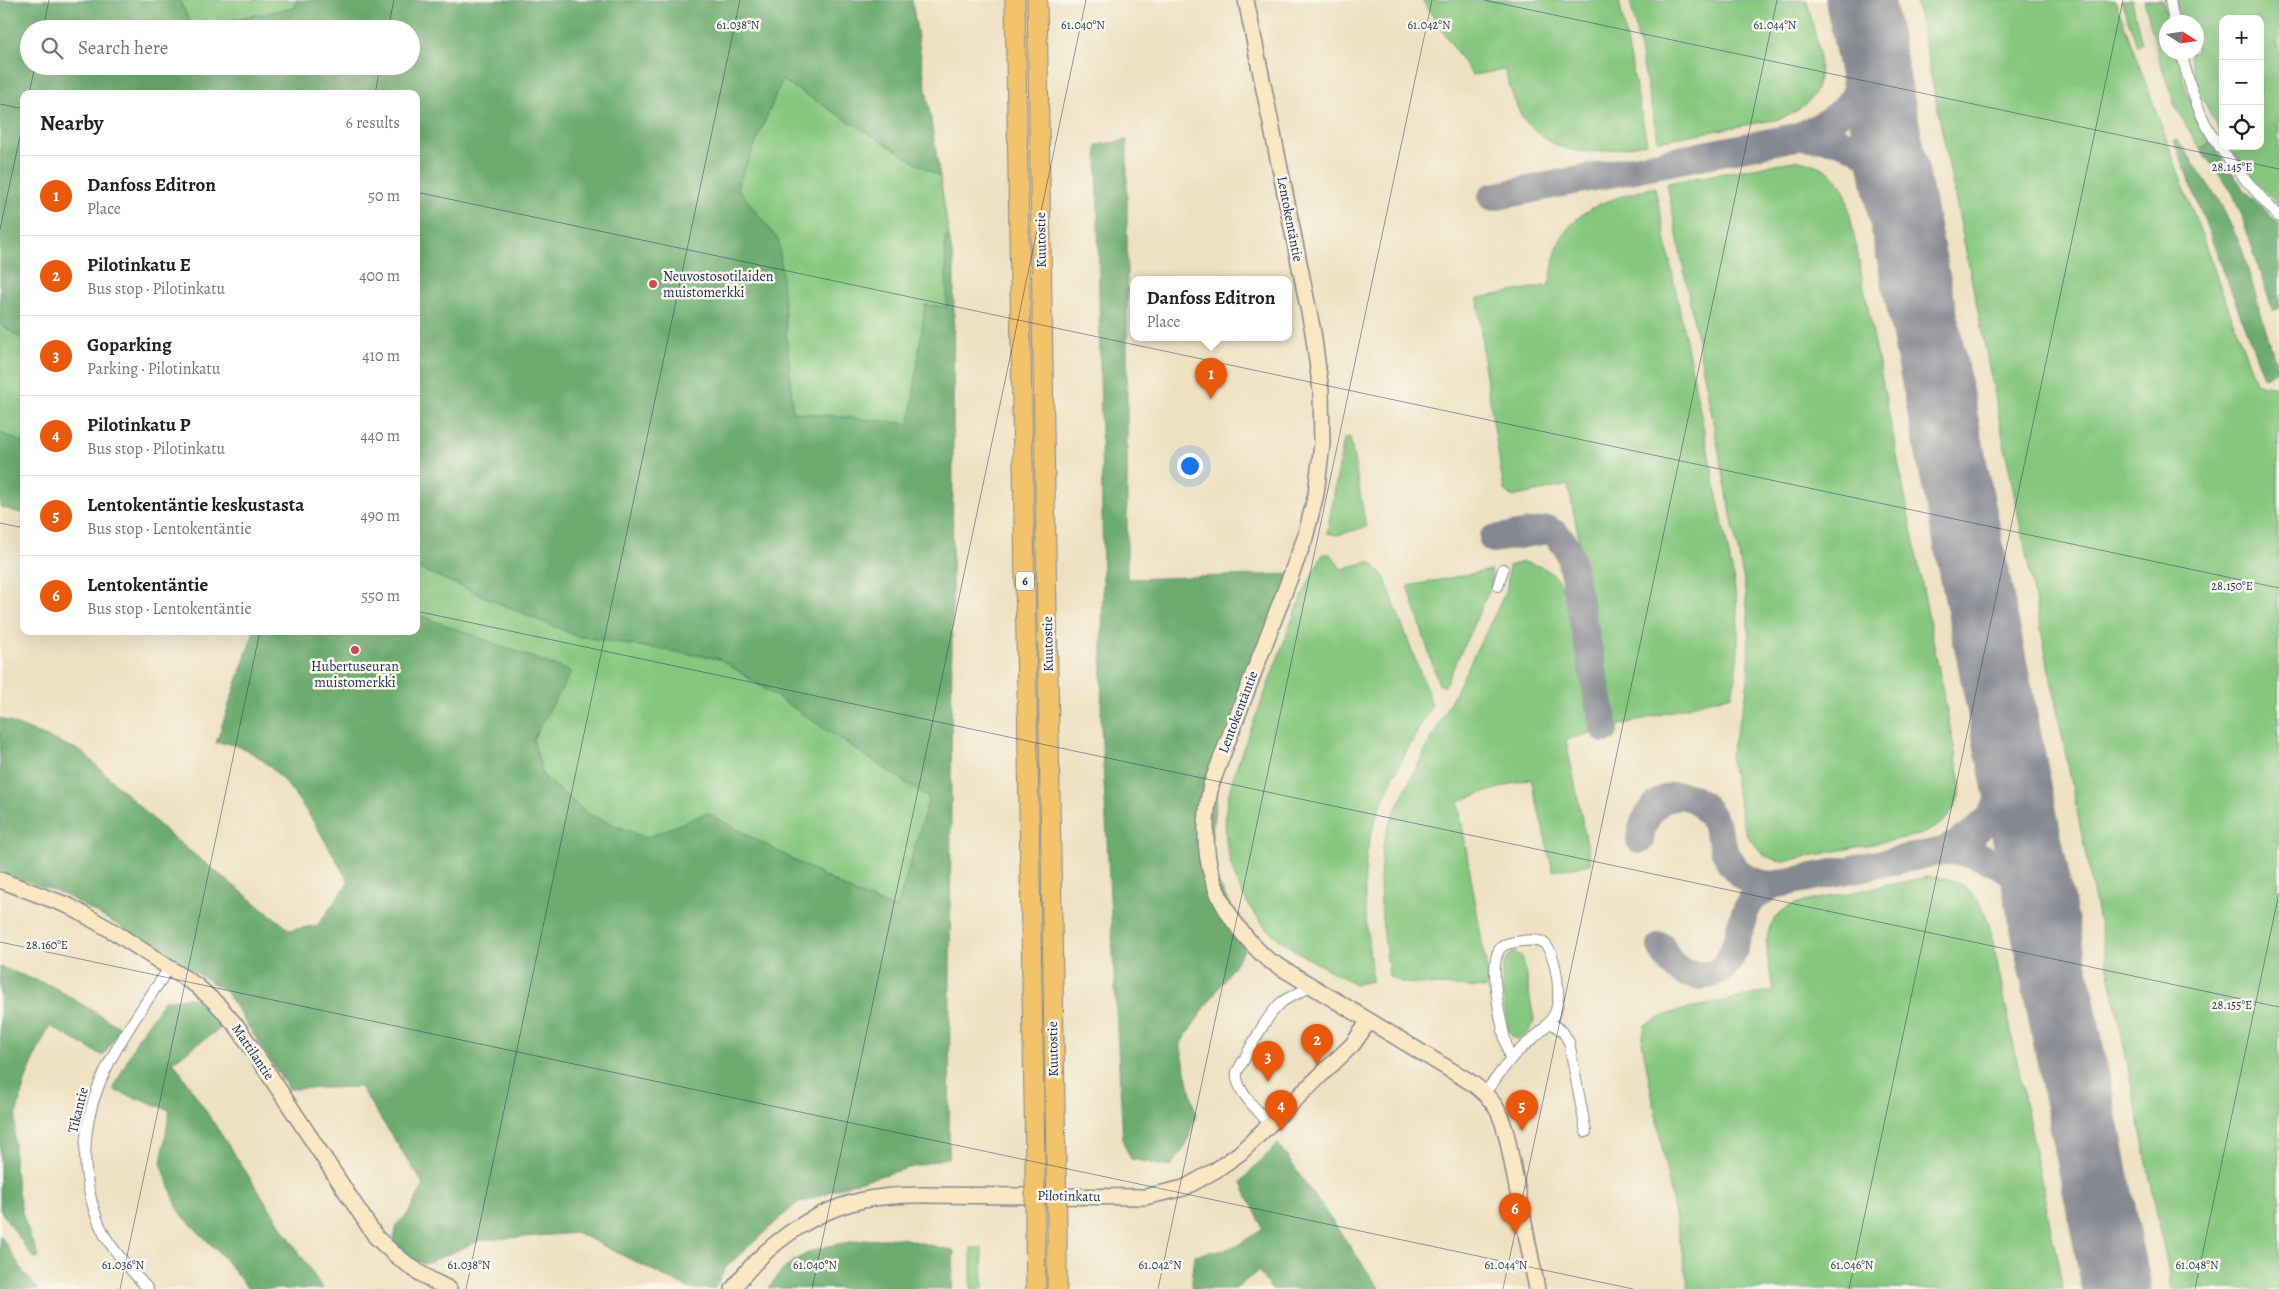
<!DOCTYPE html>
<html lang="en">
<head>
<meta charset="utf-8">
<style>
  body { margin:0; font-family:Alegreya,serif; background:#f6f6f6; color:#222 }
  .controls { position:absolute; right:15px; top:15px; display:grid; overflow:hidden; border-radius:10px; box-shadow:0 5px 20px #0002 }
  .controls button { width:45px; height:45px; display:grid; place-items:center; padding:0; border:0; border-bottom:1px solid #e0e0e0; background:#fff; color:#222; font:25px sans-serif }
  .compass { position:absolute; left:2159px; top:15px; width:45px; height:45px; border-radius:50%; background:#fff; box-shadow:0 5px 20px #0002; rotate:102deg }
  .you { position:absolute; left:1189px; top:465px; width:18px; height:18px; margin:-12px; border:4px solid #fff; border-radius:50%; background:#1a73e8; box-shadow:0 0 0 8px #1a73e833 }
  .badge { display:grid; place-items:center; width:32px; height:32px; border-radius:50%; background:#ea580c; color:#fff; font-size:16px; font-weight:700 }
  .pin { position:absolute; translate:-50% -41px; filter:drop-shadow(0 1px 2px #0008) }
  .pin::after { content:''; position:absolute; top:26px; width:18px; height:15px; background:inherit; clip-path:polygon(0 0,100% 0,50% 100%) }
  .popup { position:absolute; left:1130px; top:276px; width:162px; height:65px; box-sizing:border-box; display:grid; place-content:center; border-radius:10px; background:#fff; filter:drop-shadow(0 1px 4px #0005); font-size:16px; white-space:nowrap; color:#767676 }
  .popup b { font-size:19px; color:#222 }
  .popup::after { content:''; position:absolute; left:50%; top:100%; margin-left:-10px; border:10px solid transparent; border-top-color:#fff }
  .list { margin:0; padding:0; list-style:none }
  h2 { display:flex; justify-content:space-between; align-items:center; height:65px; margin:0; padding:0 20px; font-size:21px }
  h2 small { font-size:16px; font-weight:400; color:#767676 }
  .list li { display:grid; grid-template-columns:32px 1fr auto; gap:15px; align-items:center; box-sizing:border-box; height:80px; padding:0 20px; border-top:1px solid #e0e0e0 }
  .list b { display:block; font-size:19px; white-space:nowrap }
  .list p { margin:0; font-size:16px; white-space:nowrap; color:#767676 }
  .list em { font-size:16px; font-style:normal; color:#767676 }
  .icon { flex:none; width:28px; height:28px; fill:none; stroke:currentColor; stroke-width:2; stroke-linecap:round; stroke-linejoin:round }
  .map { position:relative; flex:none; width:2279px; height:1289px; overflow:hidden }
  .search { position:absolute; background:#fff; box-shadow:0 5px 20px #0002; left:20px; top:20px; width:400px; height:55px; display:flex; align-items:center; gap:12px; box-sizing:border-box; padding:0 18px; border-radius:28px; color:#767676; font-size:19px }
  .panel { position:absolute; background:#fff; box-shadow:0 5px 20px #0002; left:20px; top:90px; width:400px; height:545px; border-radius:10px }
  .map>svg:first-child { display:block }
  .green { fill:#86c77f; stroke:#507b6e }
  .forest { fill:#6cac6e; stroke:#446e66; fill-rule:evenodd }
  .lines { fill:none; stroke-linecap:round; stroke-linejoin:round }
  .taxiway { stroke:#848890; stroke-width:28 }
  .runway { stroke:#848890; stroke-width:69 }
  .street-casing { stroke:#848890; stroke-width:12 }
  .secondary-casing { stroke:#848890; stroke-width:18 }
  .highway-casing { stroke:#848890; stroke-width:21 }
  .street { stroke:#fff; stroke-width:10 }
  .secondary { stroke:#fae7c3; stroke-width:15 }
  .highway { stroke:#f2c36a; stroke-width:19 }
  .highway-bridge-casing { stroke:#848890; stroke-width:21; stroke-linecap:butt }
  .highway-bridge { stroke:#f2c36a; stroke-width:19 }
  .ticks { fill:none; stroke:#1b2f5e; stroke-width:1; stroke-opacity:0.45 }
  .poi-dot { fill:#d1495b; stroke:#fbf7ec; stroke-width:2 }
  .labels { text-anchor:middle; dominant-baseline:central; stroke-width:5; stroke-linejoin:round; paint-order:stroke }
  .shield { fill:#fbf7ec; stroke:#5e6b89; stroke-width:1 }
  .shield-label { font-size:12px; font-weight:bold; fill:#1b2f5e }
  .street-label { font-size:14px; fill:#1b2f5e; stroke:#fbf7ec }
  .poi-label { font-size:14px; fill:#1b2f5e; stroke:#fbf7ec; text-anchor:start }
  .ticks-label { font-size:12px; text-anchor:middle; fill:#1b2f5e; stroke:#fbf7ec; stroke-width:5; stroke-linejoin:round; paint-order:stroke }
</style>
</head>
<body>
<div class="map">
<svg width="2279" height="1289" viewBox="0 0 2279 1289">
  <rect width="100%" height="100%" fill="#fbf7ec"/>
  <filter id="ink" filterUnits="userSpaceOnUse"><feTurbulence type="fractalNoise" baseFrequency=".02" numOctaves="2"/><feDisplacementMap in="SourceGraphic" scale="10" xChannelSelector="R" yChannelSelector="G"/><feConvolveMatrix kernelMatrix="1 2 1 2 8 2 1 2 1" color-interpolation-filters="sRGB"/></filter>
  <filter id="wash" filterUnits="userSpaceOnUse"><feTurbulence type="fractalNoise" baseFrequency=".0096" numOctaves="4" result="noise"/><feDisplacementMap in="SourceGraphic" scale="20" xChannelSelector="R" yChannelSelector="G"/><feGaussianBlur stdDeviation="1.12" result="paint"/><feColorMatrix in="noise" values="0 0 0 0 0 0 0 0 0 0 0 0 0 0 0 0 0 1.4 0 .05"/><feComposite in="paint" operator="in"/></filter>
  <g filter="url(#wash)">
    <rect width="100%" height="100%" fill="#eee1c1"/>
    <g class="green">
      <polygon points="179,0 297,0 294,8 192,27"/>
      <path d="M 1422,0 L 1619,0 L 1647,143 C 1606,151 1573,162 1538,133 C 1531,127 1524,121 1520,113 C 1513,99 1509,84 1505,70 L 1472,75 Z"/>
      <path d="M 1630,0 L 1807,0 C 1817,49 1840,98 1779,119 L 1658,141 Z"/>
      <polygon points="1916,0 2115,0 2256,383 2278,387 2279,1289 2172,1289"/>
      <polygon points="2121,0 2132,0 2142,44 2137,45"/>
      <polygon points="2144,0 2163,0 2168,22 2166,52 2175,53 2192,107 2211,142 2200,149 2175,106 2161,65"/>
      <path d="M 2175,0 L 2279,0 L 2279,207 L 2227,146 L 2260,146 L 2260,19 L 2223,19 L 2223,138 C 2207,111 2196,83 2189,53 L 2196,52 L 2196,22 L 2181,22 Z"/>
      <polygon points="782,80 940,177 949,236 945,238 947,308 925,305 910,424 793,412 778,241 737,187"/>
      <path d="M 1799,160 C 1824,166 1835,172 1846,195 L 1961,783 C 1959,810 1944,826 1919,835 L 1785,861 L 1775,860 L 1764,855 L 1747,836 L 1743,823 L 1730,755 L 1746,695 L 1749,671 L 1748,616 L 1744,582 L 1667,183 Z"/>
      <path d="M 1655,187 L 1733,575 C 1739,619 1741,650 1732,695 L 1617,726 L 1568,485 L 1512,497 L 1504,490 L 1484,364 L 1478,298 L 1549,285 C 1553,269 1554,251 1562,237 C 1582,203 1620,197 1655,187 Z"/>
      <polygon points="0,324 24,340 24,443 0,433"/>
      <polygon points="1350,437 1366,527 1337,535 1327,533 1344,439"/>
      <path d="M 1323,554 L 1331,554 L 1341,569 L 1370,561 L 1384,577 L 1432,704 C 1408,750 1379,796 1368,847 C 1360,886 1369,941 1372,981 L 1355,984 C 1330,970 1303,957 1280,940 C 1239,909 1217,847 1228,797 C 1235,765 1250,732 1262,701 C 1281,651 1297,600 1323,554 Z"/>
      <path d="M 1523,562 C 1547,567 1557,572 1565,596 L 1591,733 L 1566,740 L 1591,864 L 1553,871 L 1531,778 L 1458,801 L 1489,982 L 1486,988 L 1403,983 L 1389,976 C 1384,930 1373,876 1387,830 C 1390,821 1395,811 1399,802 L 1496,612 L 1507,588 L 1509,566 Z"/>
      <polygon points="416,567 576,636 720,659 929,798 897,909 857,894 707,813 646,838 588,814 543,776 533,739 571,672 416,614"/>
      <polygon points="1491,570 1492,585 1445,686 1439,685 1408,586"/>
      <path d="M 1928,877 C 1963,877 1980,894 1990,927 L 2063,1289 L 1689,1289 L 1642,1042 L 1645,1025 L 1674,1012 L 1773,990 C 1768,955 1754,919 1798,903 Z"/>
      <path d="M 1514,952 L 1520,955 L 1523,959 L 1534,1020 C 1533,1029 1525,1038 1516,1039 L 1511,1035 L 1508,1030 C 1506,1012 1493,960 1514,952 Z"/>
      <polygon points="971,1248 982,1248 983,1289 971,1289"/>
    </g>
    <g class="forest">
      <path d="M 0,0 L 179,0 L 193,27 L 294,8 L 297,0 L 912,0 L 940,177 L 782,80 L 737,187 L 779,241 L 793,412 L 910,424 L 925,305 L 947,307 L 945,238 L 949,236 L 954,263 L 949,1157 L 854,1183 L 796,1204 L 727,1266 L 714,1289 L 690,1289 L 578,1233 L 481,1240 L 425,1264 L 403,1258 L 393,1242 L 396,1225 L 407,1215 L 424,1185 L 360,1087 L 289,1089 L 225,991 L 148,942 L 63,894 L 0,872 L 0,718 L 81,751 L 171,836 L 290,930 L 318,925 L 349,882 C 323,839 275,739 216,743 L 254,631 L 416,631 L 416,614 L 571,672 L 533,739 L 543,776 L 588,814 L 646,838 L 707,813 L 857,894 L 897,909 L 929,798 L 720,659 L 576,636 L 416,567 L 416,94 L 24,94 L 24,340 L 0,324 ZM 29,29 L 411,29 L 411,66 L 29,66 Z"/>
      <polygon points="1127,140 1127,579 1292,574 1222,753 1208,862 1248,941 1243,952 1180,1044 1196,1115 1186,1146 1170,1167 1131,1159 1123,1142 1101,725 1103,580 1097,145"/>
      <polygon points="2178,140 2218,199 2241,246 2278,371 2264,377 2174,141"/>
      <polygon points="2211,142 2243,188 2279,224 2279,308 2273,312 2241,213 2232,192 2200,149"/>
      <polygon points="0,433 24,443 24,514 0,507"/>
      <path d="M 0,967 L 52,986 L 121,1028 L 103,1056 L 50,1026 C 36,1052 24,1080 18,1108 C 10,1140 15,1187 24,1218 C 28,1232 34,1245 39,1258 L 33,1258 L 0,1210 Z"/>
      <polygon points="193,998 224,1026 173,1061 323,1289 248,1289 223,1257 179,1212 161,1163 170,1110 113,1090 138,1038 164,1000"/>
      <polygon points="1278,1144 1380,1289 1271,1289 1258,1271 1235,1289 1191,1289 1195,1255 1235,1247 1263,1228 1241,1182 1254,1167"/>
      <polygon points="0,1235 24,1273 38,1289 0,1289"/>
      <path d="M 901,1238 L 954,1251 L 952,1289 L 769,1288 C 774,1281 779,1273 786,1267 C 815,1241 864,1240 901,1238 Z"/>
    </g>
    <g class="lines">
      <g class="taxiway">
        <path d="M 1867,31 C 1873,88 1847,118 1796,137 C 1862,135 1881,159 1904,217"/>
        <polyline points="1492,197 1796,137"/>
        <path d="M 1493,539 L 1549,530 C 1559,535 1564,542 1569,552 L 1605,729"/>
        <path d="M 2009,746 C 2010,797 1990,830 1943,851 C 1994,853 2022,872 2044,919"/>
        <path d="M 1640,840 C 1642,807 1676,779 1704,807 C 1723,826 1720,857 1740,874 C 1749,882 1762,884 1773,885"/>
        <path d="M 1661,946 C 1668,961 1677,973 1694,975 C 1741,981 1733,930 1749,904 C 1755,894 1764,890 1773,885 L 1943,851"/>
      </g>
      <polyline class="runway" points="1860,0 2117,1289"/>
    </g>
  </g>
  <g filter="url(#ink)">
    <g class="lines">
      <g class="street-casing">
        <g id="street">
          <polyline points="2170,0 2174,22"/>
          <path d="M 2181,52 C 2186,72 2192,93 2200,112 C 2217,152 2250,184 2279,217"/>
          <polyline points="1498,586 1503,569"/>
          <polyline points="1550,1022 1563,1032 1569,1042 1586,1132"/>
          <path d="M 1484,1093 C 1494,1082 1501,1071 1510,1060 C 1524,1042 1548,1032 1556,1010 C 1561,995 1557,957 1545,944 C 1538,938 1523,941 1515,942 C 1509,943 1503,944 1499,950 C 1487,970 1504,1036 1510,1059"/>
          <path d="M 1270,1125 C 1259,1111 1234,1090 1237,1072 C 1248,1053 1266,1015 1282,1002 C 1291,995 1300,995 1309,985"/>
          <path d="M 148,1289 C 133,1272 117,1256 105,1236 C 97,1221 91,1202 88,1185 C 72,1099 124,1036 169,968"/>
        </g>
      </g>
      <g class="secondary-casing">
        <g id="secondary">
          <path d="M 1246,0 L 1313,332 L 1321,391 L 1322,444 L 1316,494 L 1305,538 L 1211,785 C 1196,857 1213,909 1267,959 L 1472,1083 C 1494,1100 1500,1110 1507,1137 L 1537,1289"/>
          <path d="M 0,880 L 69,906 L 116,933 L 197,986 L 218,1005 L 239,1029 L 376,1237 C 398,1259 420,1276 449,1289"/>
          <path d="M 733,1289 C 763,1247 809,1213 859,1201 C 880,1196 902,1195 923,1195 L 1145,1197 L 1184,1188 L 1216,1170 L 1240,1153 L 1353,1044 L 1369,1021"/>
        </g>
      </g>
      <g class="highway-casing">
        <g id="highway">
          <polyline points="1015,0 1035,1161"/>
          <polyline points="1037,0 1056,1161"/>
          <polyline points="1057,1230 1057,1289"/>
          <polyline points="1035,1231 1036,1289"/>
        </g>
      </g>
      <use href="#street" class="street"/>
      <use href="#secondary" class="secondary"/>
      <use href="#highway" class="highway"/>
      <g class="highway-bridge-casing">
        <g id="highway-bridge">
          <polyline points="1035,1161 1035,1231"/>
          <polyline points="1056,1161 1057,1230"/>
        </g>
      </g>
      <use href="#highway-bridge" class="highway-bridge"/>
    </g>
  </g>
  <path class="ticks" d="M 1484,0 L 2279,169M 43,29 L 49,0M 388,29 L 394,0M 29,94 L 35,66M 375,94 L 380,66M 0,104 L 24,109M 416,192 L 2279,588M 0,229 L 24,118M 0,523 L 24,528M 416,611 L 2279,1007M 0,942 L 1633,1289M 120,1289 L 260,631M 466,1289 L 740,0M 812,1289 L 1086,0M 1158,1289 L 1432,0M 1503,1289 L 1777,0M 1849,1289 L 2123,0M 2195,1289 L 2279,893"/>
  <g class="poi-dot">
    <circle cx="653" cy="284" r="5"/>
    <circle cx="355" cy="650" r="5"/>
  </g>
  <g class="labels">
    <rect class="shield" x="1016" y="571.5" width="18" height="19" rx="4"/>
    <g class="shield-label">
      <text x="1025" y="581">6</text>
    </g>
    <g class="street-label">
      <text transform="translate(1290 219) rotate(79)">Lentokentäntie</text>
      <text transform="translate(1041 240) rotate(-91)">Kuutostie</text>
      <text transform="translate(1048 644) rotate(-91)">Kuutostie</text>
      <text transform="translate(1238 712) rotate(-69)">Lentokentäntie</text>
      <text transform="translate(1053 1049) rotate(-91)">Kuutostie</text>
      <text transform="translate(253 1052) rotate(56)">Mattilantie</text>
      <text transform="translate(78 1110) rotate(-76)">Tikantie</text>
      <text transform="translate(1069 1196) rotate(1)">Pilotinkatu</text>
    </g>
    <g class="poi-label">
      <text x="663" y="276">Neuvostosotilaiden<tspan x="663" dy="16">muistomerkki</tspan></text>
      <text x="355" y="666" text-anchor="middle">Hubertuseuran<tspan x="355" dy="16">muistomerkki</tspan></text>
    </g>
  </g>
  <g class="ticks-label">
    <text x="738" y="29">61.038°N</text>
    <text x="1083" y="29">61.040°N</text>
    <text x="1429" y="29">61.042°N</text>
    <text x="1775" y="29">61.044°N</text>
    <text x="2232" y="171">28.145°E</text>
    <text x="2232" y="590">28.150°E</text>
    <text x="47" y="949">28.160°E</text>
    <text x="2232" y="1009">28.155°E</text>
    <text x="123" y="1269">61.036°N</text>
    <text x="469" y="1269">61.038°N</text>
    <text x="815" y="1269">61.040°N</text>
    <text x="1160" y="1269">61.042°N</text>
    <text x="1506" y="1269">61.044°N</text>
    <text x="1852" y="1269">61.046°N</text>
    <text x="2197" y="1269">61.048°N</text>
  </g>
</svg>
<div class="controls">
<button>+</button>
<button>−</button>
<button><svg class="icon" aria-label="locate" viewBox="0 0 24 24"><circle cx="12" cy="12" r="6"/><path d="M12 2v4M12 18v4M2 12h4M18 12h4"/></svg></button>
</div>
<svg class="compass" viewBox="-18 -18 36 36"><path d="M0-13l5 13h-10z" fill="#e53935"/><path d="M0 13l5-13h-10z" fill="#767676"/></svg>
<div class="you"></div>
<div class="pin badge" style="left:1211px;top:399px">1</div>
<div class="popup"><b>Danfoss Editron</b>Place</div>
<div class="pin badge" style="left:1317px;top:1065px">2</div>
<div class="pin badge" style="left:1268px;top:1082px">3</div>
<div class="pin badge" style="left:1281px;top:1131px">4</div>
<div class="pin badge" style="left:1522px;top:1131px">5</div>
<div class="pin badge" style="left:1515px;top:1234px">6</div>
<div class="search"><svg class="icon" aria-label="search" viewBox="0 0 24 24"><circle cx="10" cy="10" r="6"/><path d="M15 15l6 6"/></svg>Search here</div>
<section class="panel">
<h2>Nearby<small>6 results</small></h2>
<ul class="list">
<li><span class="badge">1</span><div><b>Danfoss Editron</b><p>Place</p></div><em>50 m</em></li>
<li><span class="badge">2</span><div><b>Pilotinkatu E</b><p>Bus stop · Pilotinkatu</p></div><em>400 m</em></li>
<li><span class="badge">3</span><div><b>Goparking</b><p>Parking · Pilotinkatu</p></div><em>410 m</em></li>
<li><span class="badge">4</span><div><b>Pilotinkatu P</b><p>Bus stop · Pilotinkatu</p></div><em>440 m</em></li>
<li><span class="badge">5</span><div><b>Lentokentäntie keskustasta</b><p>Bus stop · Lentokentäntie</p></div><em>490 m</em></li>
<li><span class="badge">6</span><div><b>Lentokentäntie</b><p>Bus stop · Lentokentäntie</p></div><em>550 m</em></li>
</ul>
</section>
</div>
</body>
</html>
